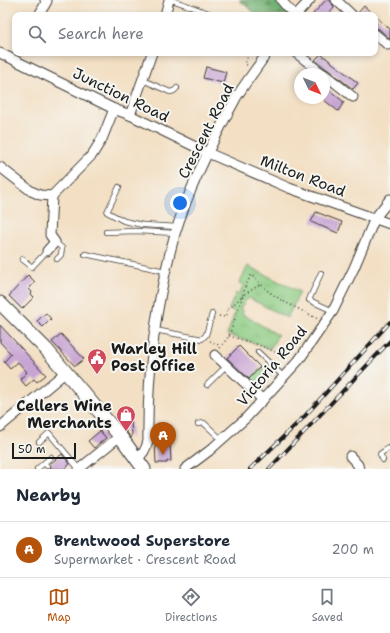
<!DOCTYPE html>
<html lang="en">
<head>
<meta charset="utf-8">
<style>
  body { margin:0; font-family:"Shantell Sans",sans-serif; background:#f6f6f7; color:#1f2937 }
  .compass { position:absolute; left:294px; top:68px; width:36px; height:36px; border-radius:50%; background:#fff; box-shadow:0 2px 6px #0003; rotate:133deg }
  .scale { position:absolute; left:12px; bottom:10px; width:64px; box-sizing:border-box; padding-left:4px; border:2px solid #1c1c1c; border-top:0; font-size:11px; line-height:14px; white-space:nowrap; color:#1c1c1c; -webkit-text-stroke:3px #f6f6f2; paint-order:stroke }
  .you { position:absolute; left:180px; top:203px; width:14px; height:14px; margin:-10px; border:3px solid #fff; border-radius:50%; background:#1a73e8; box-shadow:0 0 0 6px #1a73e833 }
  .badge { display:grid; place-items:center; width:26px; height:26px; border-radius:50%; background:#b45309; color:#fff; font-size:13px; font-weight:700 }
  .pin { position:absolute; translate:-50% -33px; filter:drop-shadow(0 1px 2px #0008) }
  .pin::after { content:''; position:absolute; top:21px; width:14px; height:12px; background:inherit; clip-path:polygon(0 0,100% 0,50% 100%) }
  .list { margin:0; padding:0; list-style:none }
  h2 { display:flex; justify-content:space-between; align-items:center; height:52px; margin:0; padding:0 16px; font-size:17px }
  h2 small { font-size:13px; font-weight:400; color:#747a83 }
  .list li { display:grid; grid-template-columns:26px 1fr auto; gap:12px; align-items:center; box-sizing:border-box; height:56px; padding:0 16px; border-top:1px solid #e0e1e3 }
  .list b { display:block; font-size:15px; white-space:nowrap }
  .list p { margin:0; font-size:13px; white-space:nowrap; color:#747a83 }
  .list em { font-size:13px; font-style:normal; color:#747a83 }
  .icon { flex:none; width:22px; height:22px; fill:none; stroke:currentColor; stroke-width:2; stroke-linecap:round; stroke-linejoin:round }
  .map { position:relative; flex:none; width:390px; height:469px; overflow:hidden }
  .search { position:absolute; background:#fff; box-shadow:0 2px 6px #0003; left:12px; right:12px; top:12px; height:44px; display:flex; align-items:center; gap:10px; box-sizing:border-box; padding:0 14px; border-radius:8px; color:#747a83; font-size:15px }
  .sheet { height:108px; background:#fff }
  nav { display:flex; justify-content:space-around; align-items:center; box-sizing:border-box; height:56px; border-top:1px solid #e0e1e3; background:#fff; font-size:11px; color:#747a83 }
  nav a { display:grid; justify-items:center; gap:2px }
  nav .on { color:#b45309 }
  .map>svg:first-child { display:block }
  .grass { fill:url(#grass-tufts); stroke:#557450 }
  .forest { fill:url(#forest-firs); stroke:#476646 }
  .park { fill:url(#park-dots); stroke:#557450 }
  .building { fill:#c8a4d3 }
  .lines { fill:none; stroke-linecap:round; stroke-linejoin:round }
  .lane-casing { stroke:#3c3935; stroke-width:6 }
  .street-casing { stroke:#3c3935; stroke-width:11 }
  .secondary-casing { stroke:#3c3935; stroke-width:15 }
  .path { stroke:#3c3935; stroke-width:1.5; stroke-dasharray:1 3; stroke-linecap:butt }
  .lane { stroke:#fff; stroke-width:4.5 }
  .street { stroke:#fff; stroke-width:9 }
  .secondary { stroke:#fff; stroke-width:13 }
  .rail-casing { stroke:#1c1c1c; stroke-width:4 }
  .rail { stroke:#f6f6f2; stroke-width:2.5; stroke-dasharray:8; stroke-linecap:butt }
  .labels { text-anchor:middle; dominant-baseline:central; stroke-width:4; stroke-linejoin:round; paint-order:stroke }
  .street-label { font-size:15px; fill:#1c1c1c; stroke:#f6f6f2 }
  .poi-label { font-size:15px; font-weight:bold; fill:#1c1c1c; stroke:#f6f6f2; text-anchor:start }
</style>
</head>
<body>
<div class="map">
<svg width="390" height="469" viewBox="0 0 390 469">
  <defs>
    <pattern id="grass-tufts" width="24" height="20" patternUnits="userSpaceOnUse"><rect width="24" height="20" fill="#8ecc83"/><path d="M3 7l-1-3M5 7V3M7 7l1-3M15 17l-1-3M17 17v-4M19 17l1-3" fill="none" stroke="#7aaf71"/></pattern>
    <pattern id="forest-firs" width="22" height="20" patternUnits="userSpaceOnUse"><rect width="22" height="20" fill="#72b071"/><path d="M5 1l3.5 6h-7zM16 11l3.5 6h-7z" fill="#5d8e5c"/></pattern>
    <pattern id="park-dots" width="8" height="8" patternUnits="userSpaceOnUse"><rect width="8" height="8" fill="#8ecc83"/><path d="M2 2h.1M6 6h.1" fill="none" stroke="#7aaf71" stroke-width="1.8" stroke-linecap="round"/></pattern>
  </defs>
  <rect width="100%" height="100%" fill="#f6f6f2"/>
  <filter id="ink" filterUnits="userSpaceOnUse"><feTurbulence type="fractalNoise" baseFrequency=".025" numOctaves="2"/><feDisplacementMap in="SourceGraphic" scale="8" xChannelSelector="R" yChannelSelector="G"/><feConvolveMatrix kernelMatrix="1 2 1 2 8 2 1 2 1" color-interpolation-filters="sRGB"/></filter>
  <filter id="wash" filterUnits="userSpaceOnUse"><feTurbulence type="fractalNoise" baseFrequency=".012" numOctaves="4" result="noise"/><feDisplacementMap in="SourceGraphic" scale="16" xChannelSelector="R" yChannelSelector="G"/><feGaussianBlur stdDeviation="0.9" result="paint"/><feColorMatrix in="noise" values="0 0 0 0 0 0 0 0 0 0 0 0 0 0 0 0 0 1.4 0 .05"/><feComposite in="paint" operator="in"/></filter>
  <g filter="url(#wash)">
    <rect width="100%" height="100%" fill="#f3dfc3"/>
    <polygon class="grass" points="248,266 300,292 287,318 249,298 246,300 240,309 243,311 242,314 278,335 270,349 258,344 227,335 235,312 229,309 236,293 241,294 240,293 243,285 239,283"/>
    <polygon class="forest" points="239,0 281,0 294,15 257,15"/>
    <polygon class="park" points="261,368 271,377 258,391 248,381"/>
    <g id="blocks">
      <g class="building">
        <polygon points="326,0 330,0 334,7 327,15 312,15"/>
        <polygon points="364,6 374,15 358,15 358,13"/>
        <polygon points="375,16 390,29 390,39 379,29 375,28"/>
        <polygon points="321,54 358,83 353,89 315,60"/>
        <polygon points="206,67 226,72 223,83 203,78"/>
        <polygon points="324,86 344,102 338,111 324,100"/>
        <polygon points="316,212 342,222 338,233 311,222"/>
        <polygon points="28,275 35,282 29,289 32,292 31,294 34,297 22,309 9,296"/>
        <polygon points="46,313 51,319 43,327 37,321"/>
        <polygon points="0,325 46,375 37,382 34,379 26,386 20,379 27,372 18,362 10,369 4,362 11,354 0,342"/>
        <polygon points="61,334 84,359 75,366 52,342"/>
        <polygon points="239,346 260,367 249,379 227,358"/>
        <polygon points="126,422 131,422 132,436 131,438 122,426"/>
        <polygon points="100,431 106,438 94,448 88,441"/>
        <polygon points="155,442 170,443 171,461 167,461 167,463 156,463"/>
        <polygon points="62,454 70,464 64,469 49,469 51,467 50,464"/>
      </g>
    </g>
  </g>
  <g filter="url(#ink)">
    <use href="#blocks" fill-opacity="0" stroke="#3c3935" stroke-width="1"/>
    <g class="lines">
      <g class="lane-casing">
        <g id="lane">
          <polyline points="172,0 214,15"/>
          <polyline points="143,80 170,92 174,91 177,88"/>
          <polyline points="119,187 107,212 124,221 143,225 178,227"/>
          <polyline points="106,232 136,231 176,233"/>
          <polyline points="55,242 62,248 61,255 57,259"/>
          <polyline points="85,254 165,271"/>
          <polyline points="22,259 32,267 47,251"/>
          <polyline points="321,273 309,300 333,311"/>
          <polyline points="155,330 202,339 206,335 212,314"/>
          <polyline points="258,352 284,377"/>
          <polyline points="207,385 226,366"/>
          <polyline points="198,424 204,423 222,440"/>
          <polyline points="39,442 49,433 79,469"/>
          <polyline points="383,460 380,454 390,447"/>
          <polyline points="44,463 51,457"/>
          <polyline points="37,469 44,463 47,466"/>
        </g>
      </g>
      <g class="street-casing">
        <g id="street">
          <polyline points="281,0 294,15"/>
          <polyline points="336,0 352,15"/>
          <polyline points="39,15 47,1 45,0"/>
          <polyline points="165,15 169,0"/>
          <polyline points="296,15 310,0"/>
          <polyline points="375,34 388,45"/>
          <polyline points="0,53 114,109 130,115 208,153 289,188 390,224"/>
          <polyline points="296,53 323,74"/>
          <polyline points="324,74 353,97"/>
          <polyline points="130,115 152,53"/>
          <polyline points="0,167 31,191 40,195 52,196 92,155 102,139 114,109"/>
          <polyline points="47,251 55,242 50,235 52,196"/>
          <polyline points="215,355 263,400"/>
          <polyline points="0,427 66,372"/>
          <polyline points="350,456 358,465 359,469"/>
          <path d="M 137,459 C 143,455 146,449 148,441 C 147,371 156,301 175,234 C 189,187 213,140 236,98 C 245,83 257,68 267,53"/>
          <polyline points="79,469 120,436"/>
          <polyline points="185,469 209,451 246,418 299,360 333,311 354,268 375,218 390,199"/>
        </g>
      </g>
      <g class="secondary-casing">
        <polyline id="secondary" points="0,303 46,349 120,436 144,469"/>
      </g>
      <g class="path">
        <polyline points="247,65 245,64 249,53"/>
        <polyline points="219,316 225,317 228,308 230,308 243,295 245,287 251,275 268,291 281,300 318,319"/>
        <path d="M 229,336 C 250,342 270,347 288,360"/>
        <polyline points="210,341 221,346"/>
        <polyline points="220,348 229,336 243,295 261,284"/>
      </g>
      <use href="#lane" class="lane"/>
      <use href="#street" class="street"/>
      <use href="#secondary" class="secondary"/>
      <g class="rail-casing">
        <g id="rail">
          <polyline points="250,469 303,418 390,322"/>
          <polyline points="269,469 390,341"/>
        </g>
      </g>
      <use href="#rail" class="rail"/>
    </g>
  </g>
  <defs>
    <g id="civic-pin" transform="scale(1)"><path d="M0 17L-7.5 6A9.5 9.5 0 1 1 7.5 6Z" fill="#d1495b" stroke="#f6f6f2"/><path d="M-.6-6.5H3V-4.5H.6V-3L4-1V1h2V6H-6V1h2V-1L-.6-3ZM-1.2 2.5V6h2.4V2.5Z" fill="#fff"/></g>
    <g id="shop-pin" transform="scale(1)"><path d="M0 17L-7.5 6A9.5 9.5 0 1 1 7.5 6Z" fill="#d1495b" stroke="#f6f6f2"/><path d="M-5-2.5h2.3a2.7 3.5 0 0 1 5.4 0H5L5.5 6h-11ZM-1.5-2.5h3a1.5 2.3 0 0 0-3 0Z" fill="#fff"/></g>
  </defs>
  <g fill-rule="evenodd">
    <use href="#civic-pin" x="97" y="358"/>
    <use href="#shop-pin" x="126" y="415"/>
  </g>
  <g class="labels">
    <g class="street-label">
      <text transform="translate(121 95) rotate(26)">Junction Road</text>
      <text transform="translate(206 131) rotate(-63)">Crescent Road</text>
      <text transform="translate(303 176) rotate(21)">Milton Road</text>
      <text transform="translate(272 366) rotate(-50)">Victoria Road</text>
    </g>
    <g class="poi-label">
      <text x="111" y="349">Warley Hill<tspan x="111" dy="17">Post Office</tspan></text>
      <text x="112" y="406" text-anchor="end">Cellers Wine<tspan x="112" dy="17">Merchants</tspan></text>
    </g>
  </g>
</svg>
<svg class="compass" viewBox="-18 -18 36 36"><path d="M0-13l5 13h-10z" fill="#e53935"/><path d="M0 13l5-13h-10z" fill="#747a83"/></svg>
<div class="scale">50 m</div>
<div class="you"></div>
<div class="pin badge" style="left:163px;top:455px">A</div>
<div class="search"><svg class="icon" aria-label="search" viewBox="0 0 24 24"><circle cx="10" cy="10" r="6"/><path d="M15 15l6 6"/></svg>Search here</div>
</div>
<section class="sheet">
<h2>Nearby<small></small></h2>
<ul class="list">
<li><span class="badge">A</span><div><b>Brentwood Superstore</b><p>Supermarket · Crescent Road</p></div><em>200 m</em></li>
</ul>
</section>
<nav>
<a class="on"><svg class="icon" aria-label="map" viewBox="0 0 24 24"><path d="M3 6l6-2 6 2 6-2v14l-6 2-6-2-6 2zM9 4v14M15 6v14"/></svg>Map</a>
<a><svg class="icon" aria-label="directions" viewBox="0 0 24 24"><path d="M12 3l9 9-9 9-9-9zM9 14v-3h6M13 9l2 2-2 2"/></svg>Directions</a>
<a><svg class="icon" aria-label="saved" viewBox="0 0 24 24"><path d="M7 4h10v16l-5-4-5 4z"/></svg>Saved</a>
</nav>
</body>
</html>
